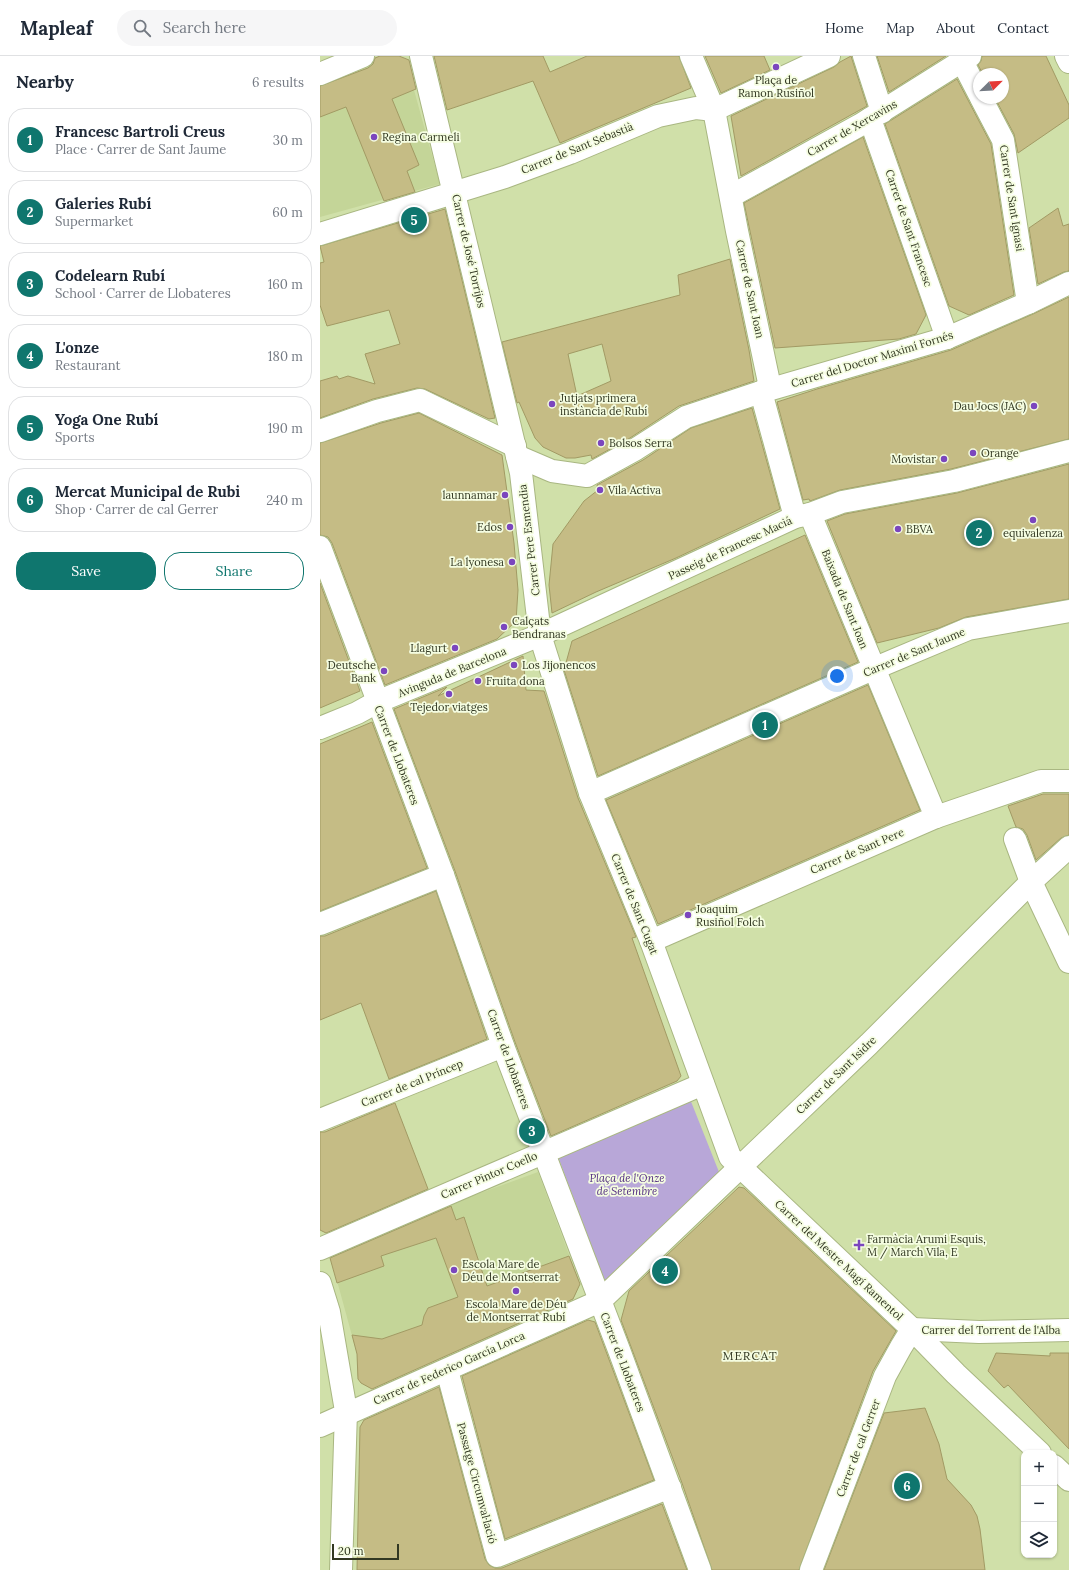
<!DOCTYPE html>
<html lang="en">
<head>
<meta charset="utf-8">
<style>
  body { margin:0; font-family:Lora,serif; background:#f6f6f7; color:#1f2937 }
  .controls { position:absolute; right:12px; bottom:12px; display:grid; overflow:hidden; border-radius:8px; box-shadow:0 1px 3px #0004 }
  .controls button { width:36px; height:36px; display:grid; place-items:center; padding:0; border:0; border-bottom:1px solid #e0e1e3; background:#fff; color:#1f2937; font:20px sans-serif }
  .compass { position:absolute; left:653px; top:12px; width:36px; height:36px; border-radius:50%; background:#fff; box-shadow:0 1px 3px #0004; rotate:66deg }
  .scale { position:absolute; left:12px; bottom:10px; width:67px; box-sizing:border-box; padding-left:4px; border:2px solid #323822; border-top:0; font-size:11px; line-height:14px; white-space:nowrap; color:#323822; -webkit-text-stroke:3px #f5fde1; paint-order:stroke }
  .you { position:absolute; left:517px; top:620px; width:14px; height:14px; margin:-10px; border:3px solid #fff; border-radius:50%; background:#1a73e8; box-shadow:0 0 0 6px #1a73e833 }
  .badge { display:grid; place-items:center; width:26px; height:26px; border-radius:50%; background:#0f766e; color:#fff; font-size:13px; font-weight:700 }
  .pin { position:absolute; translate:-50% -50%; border:2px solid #fff; box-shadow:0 1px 4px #0006 }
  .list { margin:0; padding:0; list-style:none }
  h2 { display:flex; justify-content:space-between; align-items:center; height:52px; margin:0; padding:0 16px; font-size:17px }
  h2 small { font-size:13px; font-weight:400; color:#747a83 }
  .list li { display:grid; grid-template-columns:26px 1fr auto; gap:12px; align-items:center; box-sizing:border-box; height:64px; margin:0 8px 8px; padding:0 8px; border:1px solid #e0e1e3; border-radius:16px }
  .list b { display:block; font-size:15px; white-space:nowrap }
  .list p { margin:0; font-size:13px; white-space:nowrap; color:#747a83 }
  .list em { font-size:13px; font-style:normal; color:#747a83 }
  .actions { display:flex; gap:8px; padding:12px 16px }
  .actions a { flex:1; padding:9px 0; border:1px solid #0f766e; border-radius:16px; text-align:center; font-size:14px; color:#0f766e }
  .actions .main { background:#0f766e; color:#fff }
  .icon { flex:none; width:22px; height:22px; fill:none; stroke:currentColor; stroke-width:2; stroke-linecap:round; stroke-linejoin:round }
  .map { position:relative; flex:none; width:749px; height:1514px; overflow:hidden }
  header { display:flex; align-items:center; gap:24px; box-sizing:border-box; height:56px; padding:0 20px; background:#fff; border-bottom:1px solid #e0e1e3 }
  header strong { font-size:19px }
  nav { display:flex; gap:22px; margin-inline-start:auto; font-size:14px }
  .search { width:280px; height:36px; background:#f6f6f7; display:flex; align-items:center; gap:10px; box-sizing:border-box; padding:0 14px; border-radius:22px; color:#747a83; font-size:15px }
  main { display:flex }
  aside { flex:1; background:#fff }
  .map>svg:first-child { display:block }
  .built { fill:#c4d598 }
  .green { fill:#b8a7d8 }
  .building { fill:#c5bc85; stroke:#a29a64; fill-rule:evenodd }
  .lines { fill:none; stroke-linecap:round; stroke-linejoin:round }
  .street-casing { stroke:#a9b782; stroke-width:24 }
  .secondary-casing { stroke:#a9b782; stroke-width:24 }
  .street { stroke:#fff; stroke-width:22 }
  .secondary { stroke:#fff; stroke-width:22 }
  .poi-dot { fill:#7b46be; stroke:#f5fde1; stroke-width:1.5 }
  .labels { text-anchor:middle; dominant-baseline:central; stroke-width:3.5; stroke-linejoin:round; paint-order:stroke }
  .poi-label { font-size:11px; fill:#323822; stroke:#f5fde1; text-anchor:start }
  .street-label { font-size:11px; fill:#323822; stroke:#f5fde1 }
  .park-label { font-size:11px; font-style:italic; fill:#532d82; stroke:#f5fde1 }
  .neighbourhood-label { font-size:12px; letter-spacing:1px; fill:#323822; stroke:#f5fde1 }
</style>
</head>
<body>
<header>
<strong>Mapleaf</strong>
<div class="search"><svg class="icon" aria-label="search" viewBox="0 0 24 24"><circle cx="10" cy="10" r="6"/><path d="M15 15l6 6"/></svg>Search here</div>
<nav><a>Home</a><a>Map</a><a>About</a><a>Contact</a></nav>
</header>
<main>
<aside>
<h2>Nearby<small>6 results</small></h2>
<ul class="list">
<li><span class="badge">1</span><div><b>Francesc Bartroli Creus</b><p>Place · Carrer de Sant Jaume</p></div><em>30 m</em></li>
<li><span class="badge">2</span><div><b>Galeries Rubí</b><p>Supermarket</p></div><em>60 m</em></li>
<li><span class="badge">3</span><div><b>Codelearn Rubí</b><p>School · Carrer de Llobateres</p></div><em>160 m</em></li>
<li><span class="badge">4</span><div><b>L'onze</b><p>Restaurant</p></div><em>180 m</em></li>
<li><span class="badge">5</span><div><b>Yoga One Rubí</b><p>Sports</p></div><em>190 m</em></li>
<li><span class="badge">6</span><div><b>Mercat Municipal de Rubi</b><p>Shop · Carrer de cal Gerrer</p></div><em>240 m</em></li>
</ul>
<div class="actions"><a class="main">Save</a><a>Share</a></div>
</aside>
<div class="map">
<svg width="749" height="1514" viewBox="0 0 749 1514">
  <rect width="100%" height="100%" fill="#d0e0a9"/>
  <g class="built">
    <polygon points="60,0 79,0 94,34 120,128 0,161 0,25"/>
    <polygon points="218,1116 260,1228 252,1246 53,1331 46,1330 41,1327 37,1319 37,1298 10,1199 130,1148"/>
  </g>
  <polygon class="green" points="370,1043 399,1116 285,1226 237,1098"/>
  <g class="building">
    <polygon points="60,0 79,0 89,4 96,33 72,43 99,109 87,115 95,136 64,145 26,51 0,61 0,30 48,12 53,8 55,2"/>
    <polygon points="114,0 223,0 230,16 267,0 359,0 371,32 240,87 213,25 127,54"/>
    <polygon points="385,0 444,0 450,14 401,37"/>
    <polygon points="531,0 547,50 421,120 411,60 514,11 520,6"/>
    <polygon points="557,0 626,0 569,36"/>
    <polygon points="662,0 726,0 749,49 749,62 698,97 694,78 675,42 683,42 683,18 663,18 658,9 661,5"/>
    <polygon points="637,23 671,88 694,239 649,259 629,250 565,68"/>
    <polygon points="543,81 606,259 596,278 579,283 455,292 424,147"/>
    <polygon points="738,152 743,170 749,168 749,215 744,216 718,228 709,172"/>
    <polygon points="125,153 175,362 169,363 105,333 97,332 53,343 0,362 0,325 17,320 19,323 28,320 55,328 45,298 80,288 69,254 7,270 0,249 0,207 4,206 0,190"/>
    <path d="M 410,203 L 429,294 L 434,325 L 359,350 L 310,382 L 272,403 L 271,399 L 255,402 L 246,402 L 223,391 L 215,382 L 199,346 L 197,347 L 182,286 L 360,239 L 358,219 ZM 282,288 L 291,325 L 257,340 L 248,298 Z"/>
    <polygon points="749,241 749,383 631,413 520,434 490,445 489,443 483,444 457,346 497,333 631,294 713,258"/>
    <polygon points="432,352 460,453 356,502 276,536 232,557 229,529 233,488 264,445 278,434 277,429 323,404 371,372"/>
    <polygon points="99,357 182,399 194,487 198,534 196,565 177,583 65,629 12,487 8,481 0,479 0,387 61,367"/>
    <polygon points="749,408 749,543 646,561 619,572 557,587 507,465 525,458 637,437"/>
    <polygon points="485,479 538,606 278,720 244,614 252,585"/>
    <polygon points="0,527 40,635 0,652"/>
    <polygon points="203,600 206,634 224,635 258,742 316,881 312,882 361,1020 357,1025 231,1080 195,986 135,815 74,653 127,631 118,640"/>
    <polygon points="548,629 600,754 338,868 286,744"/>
    <polygon points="52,666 107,812 0,855 0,688"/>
    <polygon points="723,738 749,738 749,779 741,782 716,804 707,779 703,773 696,771 688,750"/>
    <polygon points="116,835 167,983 69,1023 41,947 0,964 0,880 5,880"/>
    <polygon points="75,1047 108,1133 6,1177 0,1174 0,1076 5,1076"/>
    <polygon points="419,1131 424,1132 576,1275 553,1315 479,1514 392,1514 362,1427 301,1264 309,1235"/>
    <polygon points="131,1150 136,1164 144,1161 167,1230 249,1200 260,1228 253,1243 52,1333 41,1327 38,1323 37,1298 32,1279 62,1283 102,1269 104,1260 108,1252 138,1241 116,1182 61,1200 64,1210 17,1227 10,1202"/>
    <polygon points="268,1264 275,1266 334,1424 185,1483 142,1320"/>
    <polygon points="676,1297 730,1300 730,1297 749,1297 749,1393 688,1329 684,1332 668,1315"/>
    <polygon points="119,1331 165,1503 169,1509 175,1512 182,1512 342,1448 367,1514 37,1514 40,1371 44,1364"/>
    <polygon points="605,1352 619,1388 627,1423 651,1449 657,1460 660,1473 665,1514 504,1514 564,1357"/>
  </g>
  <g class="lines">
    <g class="street-casing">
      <g id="street">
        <polyline points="101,0 201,417 220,579 270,737 331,885 410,1101 592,1273 636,1318 720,1397"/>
        <polyline points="371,0 394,54 417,175 450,331 441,336"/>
        <polyline points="544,0 562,56"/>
        <polyline points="746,0 749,6"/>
        <polyline points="642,5 659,38"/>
        <polyline points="0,18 43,0"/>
        <polyline points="661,42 683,84 708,247"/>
        <polyline points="550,63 627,282"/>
        <polyline points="411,140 540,69 650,0"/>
        <polyline points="0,178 185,121 250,97 338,60 376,52 394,54 509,0"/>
        <polyline points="441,336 475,461"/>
        <polyline points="0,375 57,355 100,344 195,390"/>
        <polyline points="197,400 232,415 267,420 316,393 366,361 441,336 627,282 708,247 749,227"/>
        <polyline points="490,458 616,761"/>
        <polyline points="0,491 123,819 183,990 299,1294 380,1514"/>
        <polyline points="0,672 37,657 57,646 220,579 475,461 490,458 522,446 634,425 749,395"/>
        <polyline points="270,737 553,613 648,573 749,555"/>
        <polyline points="695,783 711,826 749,906"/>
        <polyline points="0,868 123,819"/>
        <polyline points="331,885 616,761 721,725 749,725"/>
        <polyline points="0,1064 183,990"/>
        <polyline points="0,1193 383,1028"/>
        <polyline points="592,1273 659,1276 749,1274"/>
        <polyline points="127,1314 177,1500 350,1431"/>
        <polyline points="0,1370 280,1245 549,988 711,826 749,791"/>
        <polyline points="734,1410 749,1424"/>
        <polyline points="491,1514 565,1320 581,1291 592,1273"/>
      </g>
    </g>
    <g class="secondary-casing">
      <polyline id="secondary" points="0,1227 9,1256 26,1355 21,1514"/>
    </g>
    <use href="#street" class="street"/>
    <use href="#secondary" class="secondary"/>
  </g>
  <g class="poi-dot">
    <circle cx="456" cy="11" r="4"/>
    <circle cx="54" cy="81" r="4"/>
    <circle cx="232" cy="348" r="4"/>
    <circle cx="714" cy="350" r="4"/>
    <circle cx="281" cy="387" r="4"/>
    <circle cx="653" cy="397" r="4"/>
    <circle cx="624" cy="403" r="4"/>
    <circle cx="280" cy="434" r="4"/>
    <circle cx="185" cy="439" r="4"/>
    <circle cx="713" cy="464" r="4"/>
    <circle cx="190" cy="471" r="4"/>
    <circle cx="578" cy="473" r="4"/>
    <circle cx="192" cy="506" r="4"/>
    <circle cx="184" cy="571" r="4"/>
    <circle cx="135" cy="592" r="4"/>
    <circle cx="194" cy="609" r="4"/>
    <circle cx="64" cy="615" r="4"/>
    <circle cx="158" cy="625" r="4"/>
    <circle cx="129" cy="638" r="4"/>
    <circle cx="368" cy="859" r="4"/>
    <path d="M537 1183h4v4h4v4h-4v4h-4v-4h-4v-4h4z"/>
    <circle cx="134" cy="1214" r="4"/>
    <circle cx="196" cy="1235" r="4"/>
  </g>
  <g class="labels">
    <g class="poi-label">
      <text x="456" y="24" text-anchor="middle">Plaça de<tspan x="456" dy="13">Ramon Rusiñol</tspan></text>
      <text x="62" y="81">Regina Carmeli</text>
      <text x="240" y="342">Jutjats primera<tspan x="240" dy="13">instància de Rubí</tspan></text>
      <text x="706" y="350" text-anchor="end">Dau Jocs (JAC)</text>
      <text x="289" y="387">Bolsos Serra</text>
      <text x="661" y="397">Orange</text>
      <text x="616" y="403" text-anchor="end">Movistar</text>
      <text x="288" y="434">Vila Activa</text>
      <text x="177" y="439" text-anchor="end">launnamar</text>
      <text x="182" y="471" text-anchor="end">Edos</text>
      <text x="586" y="473">BBVA</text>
      <text x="713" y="477" text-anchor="middle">equivalenza</text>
      <text x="184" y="506" text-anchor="end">La lyonesa</text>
      <text x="192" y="565">Calçats<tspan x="192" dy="13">Bendranas</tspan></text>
      <text x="127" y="592" text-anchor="end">Llagurt</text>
      <text x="56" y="609" text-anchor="end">Deutsche<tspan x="56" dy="13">Bank</tspan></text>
      <text x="202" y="609">Los Jijonencos</text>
      <text x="166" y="625">Fruita dona</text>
      <text x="129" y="651" text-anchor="middle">Tejedor viatges</text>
      <text x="376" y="853">Joaquim<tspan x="376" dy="13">Rusiñol Folch</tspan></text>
      <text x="547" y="1183">Farmàcia Arumi Esquis,<tspan x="547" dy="13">M / March Vila, E</tspan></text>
      <text x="142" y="1208">Escola Mare de<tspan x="142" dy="13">Déu de Montserrat</tspan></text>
      <text x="196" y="1248" text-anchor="middle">Escola Mare de Déu<tspan x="196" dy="13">de Montserrat Rubí</tspan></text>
    </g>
    <g class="street-label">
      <text transform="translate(532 72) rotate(-30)">Carrer de Xercavins</text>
      <text transform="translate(257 92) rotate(-22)">Carrer de Sant Sebastià</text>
      <text transform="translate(692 142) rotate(81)">Carrer de Sant Ignasi</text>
      <text transform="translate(589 172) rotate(71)">Carrer de Sant Francesc</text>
      <text transform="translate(149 195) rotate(77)">Carrer de José Torrijos</text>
      <text transform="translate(430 233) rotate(78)">Carrer de Sant Joan</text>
      <text transform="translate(552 303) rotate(-17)">Carrer del Doctor Maximí Fornés</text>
      <text transform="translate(209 484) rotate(-97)">Carrer Pere Esmendia</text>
      <text transform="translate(410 492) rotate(-25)">Passeig de Francesc Maciá</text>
      <text transform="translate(525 543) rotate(68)">Baixada de Sant Joan</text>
      <text transform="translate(594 596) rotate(-23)">Carrer de Sant Jaume</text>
      <text transform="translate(132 616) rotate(-22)">Avinguda de Barcelona</text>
      <text transform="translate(77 699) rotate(69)">Carrer de Llobateres</text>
      <text transform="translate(537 795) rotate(-23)">Carrer de Sant Pere</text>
      <text transform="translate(315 848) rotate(68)">Carrer de Sant Cugat</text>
      <text transform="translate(189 1003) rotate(70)">Carrer de Llobateres</text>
      <text transform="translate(516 1019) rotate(-44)">Carrer de Sant Isidre</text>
      <text transform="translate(92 1027) rotate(-22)">Carrer de cal Príncep</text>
      <text transform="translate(169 1119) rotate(-23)">Carrer Pintor Coello</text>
      <text transform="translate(519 1204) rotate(43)">Carrer del Mestre Magí Ramentol</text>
      <text x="671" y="1274">Carrer del Torrent de l'Alba</text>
      <text transform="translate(303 1306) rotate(69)">Carrer de Llobateres</text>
      <text transform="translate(129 1312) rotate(-24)">Carrer de Federico García Lorca</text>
      <text transform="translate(538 1392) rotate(-69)">Carrer de cal Gerrer</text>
      <text transform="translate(157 1427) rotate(75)">Passatge Circumval·lació</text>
    </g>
    <g class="park-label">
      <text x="307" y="1122">Plaça de l'Onze<tspan x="307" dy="13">de Setembre</tspan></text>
    </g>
    <g class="neighbourhood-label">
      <text x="430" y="1299">MERCAT</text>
    </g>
  </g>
</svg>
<div class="controls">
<button>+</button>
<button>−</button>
<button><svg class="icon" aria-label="layers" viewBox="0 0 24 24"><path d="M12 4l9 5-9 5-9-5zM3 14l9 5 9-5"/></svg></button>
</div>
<svg class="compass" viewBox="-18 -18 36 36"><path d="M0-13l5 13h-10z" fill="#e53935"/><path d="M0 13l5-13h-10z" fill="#747a83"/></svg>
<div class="scale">20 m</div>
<div class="you"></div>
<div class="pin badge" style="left:445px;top:669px">1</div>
<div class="pin badge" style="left:659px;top:477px">2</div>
<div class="pin badge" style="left:212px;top:1075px">3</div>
<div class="pin badge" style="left:345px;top:1215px">4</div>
<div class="pin badge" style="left:94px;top:164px">5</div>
<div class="pin badge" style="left:587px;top:1430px">6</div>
</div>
</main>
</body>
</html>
